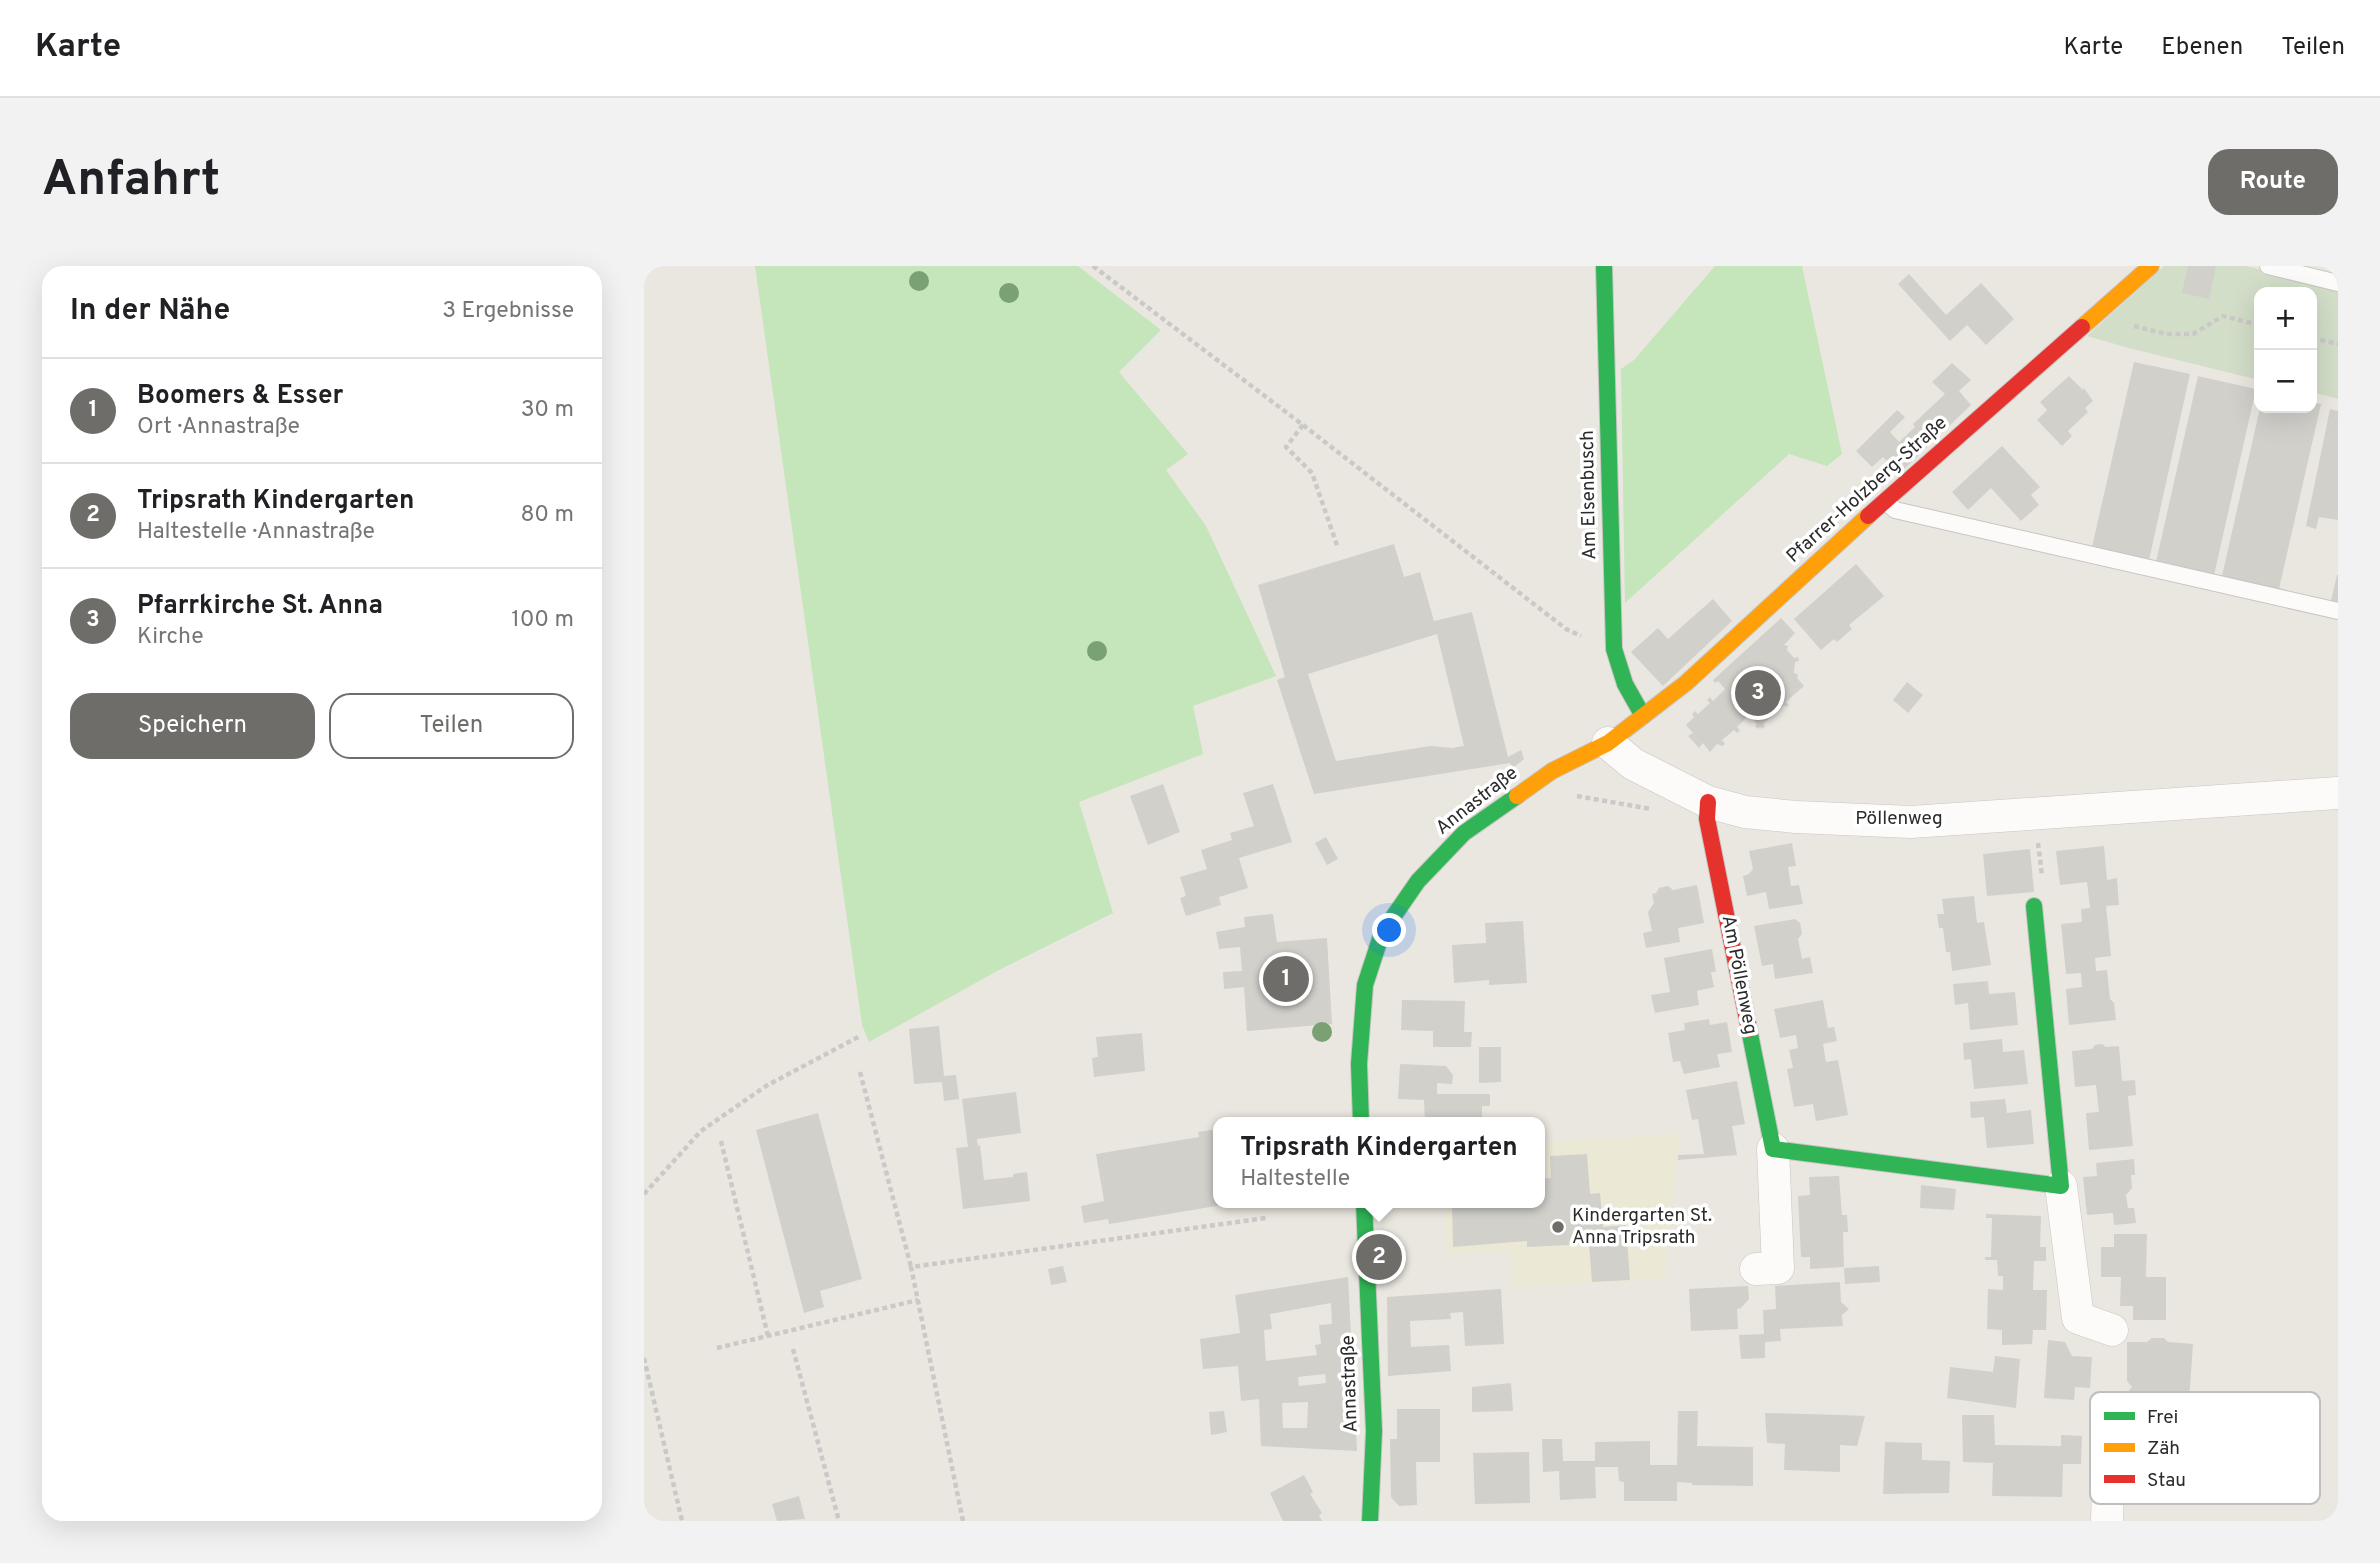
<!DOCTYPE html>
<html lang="de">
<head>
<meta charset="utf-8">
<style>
  body { margin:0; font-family:Overpass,sans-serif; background:#f2f2f2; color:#202124 }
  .controls { position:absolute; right:21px; top:21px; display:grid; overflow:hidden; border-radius:14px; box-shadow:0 7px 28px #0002 }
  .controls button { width:63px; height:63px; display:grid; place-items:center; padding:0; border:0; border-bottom:2px solid #e0e0e0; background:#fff; color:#202124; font:35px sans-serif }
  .you { position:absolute; left:746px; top:665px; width:24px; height:24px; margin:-18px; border:5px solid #fff; border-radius:50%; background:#1a73e8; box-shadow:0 0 0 10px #1a73e833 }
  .badge { display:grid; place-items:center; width:46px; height:46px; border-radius:50%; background:#6e6d6a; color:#fff; font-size:23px; font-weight:700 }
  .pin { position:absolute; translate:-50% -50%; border:4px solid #fff; box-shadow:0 2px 7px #0006 }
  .popup { position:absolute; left:569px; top:851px; width:332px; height:91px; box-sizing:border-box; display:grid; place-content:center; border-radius:14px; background:#fff; filter:drop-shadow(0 2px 5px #0005); font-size:23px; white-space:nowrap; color:#757577 }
  .popup b { font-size:26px; color:#202124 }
  .popup::after { content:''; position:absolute; left:50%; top:100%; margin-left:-14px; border:14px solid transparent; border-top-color:#fff }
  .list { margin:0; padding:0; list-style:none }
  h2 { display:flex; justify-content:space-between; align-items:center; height:91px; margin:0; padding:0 28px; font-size:30px }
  h2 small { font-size:23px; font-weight:400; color:#757577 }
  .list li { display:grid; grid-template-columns:46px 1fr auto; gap:21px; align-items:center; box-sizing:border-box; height:105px; padding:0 28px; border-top:2px solid #e0e0e0 }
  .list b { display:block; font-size:26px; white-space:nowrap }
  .list p { margin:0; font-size:23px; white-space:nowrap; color:#757577 }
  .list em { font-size:23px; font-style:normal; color:#757577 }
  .actions { display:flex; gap:14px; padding:21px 28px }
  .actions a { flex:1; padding:16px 0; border:2px solid #6e6d6a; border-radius:21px; text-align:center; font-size:24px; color:#6e6d6a }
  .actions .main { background:#6e6d6a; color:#fff }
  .map { position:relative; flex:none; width:1694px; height:1255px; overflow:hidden; border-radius:21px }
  header { display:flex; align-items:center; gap:42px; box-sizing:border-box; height:98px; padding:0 35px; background:#fff; border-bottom:2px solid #e0e0e0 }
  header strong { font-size:33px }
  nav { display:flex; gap:38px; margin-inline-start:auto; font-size:24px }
  .intro { display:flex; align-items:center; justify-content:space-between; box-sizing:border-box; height:168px; padding:0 42px }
  h1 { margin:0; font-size:49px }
  .button { padding:18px 32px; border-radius:21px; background:#6e6d6a; color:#fff; font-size:24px; font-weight:700 }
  main { display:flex; gap:42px; padding:0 42px }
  aside { flex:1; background:#fff; border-radius:21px; box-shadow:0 7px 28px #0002 }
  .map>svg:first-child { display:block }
  .education { fill:#ece8d6 }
  .green { fill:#c5e5ba }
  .cemetery { fill:#d2dec8 }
  .building { fill:#d2d0cb; fill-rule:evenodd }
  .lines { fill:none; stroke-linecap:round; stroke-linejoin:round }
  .lane-casing { stroke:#c7c6c5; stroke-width:18 }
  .street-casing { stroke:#c7c6c5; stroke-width:33 }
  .fast-casing { stroke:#c7c6c5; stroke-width:18 }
  .slow-casing { stroke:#c7c6c5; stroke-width:18 }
  .jam-casing { stroke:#c7c6c5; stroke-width:18 }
  .path { stroke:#cac9c8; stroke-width:4.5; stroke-dasharray:5 3.5; stroke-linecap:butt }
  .lane { stroke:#fcfbfa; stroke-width:16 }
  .street { stroke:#fcfbfa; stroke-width:32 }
  .fast { stroke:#30b455; stroke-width:16 }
  .slow { stroke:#ff9f0a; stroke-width:16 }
  .jam { stroke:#e5322d; stroke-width:16 }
  .tree { fill:#79a173 }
  .poi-dot { fill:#6e6d6a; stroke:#fff; stroke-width:2.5 }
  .labels { text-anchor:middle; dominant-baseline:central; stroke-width:7; stroke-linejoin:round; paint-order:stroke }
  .street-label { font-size:19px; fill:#2b2b2b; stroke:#fff }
  .poi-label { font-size:19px; fill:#2b2b2b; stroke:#fff; text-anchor:start }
  .key { fill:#fff; stroke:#bfbfbf; stroke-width:2 }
  .key-label { font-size:19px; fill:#2b2b2b }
</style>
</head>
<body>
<header>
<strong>Karte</strong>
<nav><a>Karte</a><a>Ebenen</a><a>Teilen</a></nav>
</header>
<div class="intro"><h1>Anfahrt</h1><a class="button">Route</a></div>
<main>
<aside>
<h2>In der Nähe<small>3 Ergebnisse</small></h2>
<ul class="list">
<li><span class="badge">1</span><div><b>Boomers &amp; Esser</b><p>Ort · Annastraße</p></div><em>30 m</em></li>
<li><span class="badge">2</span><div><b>Tripsrath Kindergarten</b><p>Haltestelle · Annastraße</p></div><em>80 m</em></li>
<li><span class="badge">3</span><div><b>Pfarrkirche St. Anna</b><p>Kirche</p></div><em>100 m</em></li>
</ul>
<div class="actions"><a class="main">Speichern</a><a>Teilen</a></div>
</aside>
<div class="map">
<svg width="1694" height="1255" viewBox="0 0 1694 1255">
  <rect width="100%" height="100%" fill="#eae7e0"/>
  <polygon class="education" points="1036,868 1020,1013 869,1022 867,984 802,989 801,937 896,937 896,875"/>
  <g class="green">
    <polygon points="111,0 434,0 517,64 475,106 544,188 522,204 562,260 632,410 549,440 559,488 435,536 469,647 355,704 225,776 218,759"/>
    <polygon points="1071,0 1158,0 1198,188 1183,200 1145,188 981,337 977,103 990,94"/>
  </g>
  <polygon class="cemetery" points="1520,0 1602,0 1694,23 1694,133 1668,126 1668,26 1615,26 1615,114 1485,82 1443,70"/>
  <g class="building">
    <polygon points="1544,0 1572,0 1565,33 1538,27"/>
    <polygon points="1265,8 1302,49 1337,17 1370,53 1342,79 1323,59 1306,75 1254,18"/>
    <polygon points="1490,96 1546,108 1505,294 1448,281"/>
    <polygon points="1308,97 1327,114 1315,125 1327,139 1255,208 1239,191 1228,201 1212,185 1253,144 1261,151 1246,166 1255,176 1271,161 1269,158 1301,128 1288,116"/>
    <polygon points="1425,110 1439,124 1440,122 1449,135 1441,142 1444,146 1424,165 1428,170 1418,180 1393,154 1403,144 1396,136"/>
    <polygon points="1554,110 1612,123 1570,309 1512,296"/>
    <polygon points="1668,136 1677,138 1635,323 1578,310 1616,142 1668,142"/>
    <polygon points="1686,143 1694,145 1694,254 1675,251 1672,263 1662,260"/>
    <polygon points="1358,180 1396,221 1387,229 1395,239 1377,255 1347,222 1324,244 1308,226"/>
    <path d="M 750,278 L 760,311 L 776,306 L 790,355 L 828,346 L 864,491 L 877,484 L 880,493 L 869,502 L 866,497 L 670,528 L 633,414 L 641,411 L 614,319 ZM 793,368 L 820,480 L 808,482 L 786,480 L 692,495 L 664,408 Z"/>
    <polygon points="1212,298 1240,330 1205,359 1208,363 1193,376 1190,373 1177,384 1150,353"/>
    <polygon points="1693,309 1694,309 1694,337 1687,335"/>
    <polygon points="1069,333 1088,355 1019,420 987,386 1014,362 1024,373"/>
    <polygon points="1137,352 1151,367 1140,379 1144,380 1143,384 1150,392 1154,391 1155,395 1151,396 1150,407 1154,409 1153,412 1160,420 1144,434 1142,436 1145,439 1142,441 1140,439 1119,458 1121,460 1118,463 1116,461 1114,463 1111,460 1113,458 1105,449 1093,461 1096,464 1093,467 1090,464 1078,474 1081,478 1078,480 1073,478 1066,486 1059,477 1055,482 1044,470 1049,467 1042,459 1050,451 1048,448 1051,445 1054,448 1066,437 1063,434 1066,431 1069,435 1081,423 1074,415 1071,417 1069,414"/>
    <polygon points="1263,416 1279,429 1264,447 1249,434"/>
    <polygon points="519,518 536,566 504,579 486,530"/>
    <polygon points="629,518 648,576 595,592 604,622 575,631 577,639 542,650 536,632 542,630 536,611 563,603 557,584 588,574 586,567 610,560 599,527"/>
    <polygon points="682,571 694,593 683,599 671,577"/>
    <polygon points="1148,577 1152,600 1144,601 1147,620 1155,619 1159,638 1125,643 1122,626 1103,630 1099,610 1105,608 1109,603 1105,585"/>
    <polygon points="1460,580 1463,614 1473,612 1475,639 1462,640 1467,690 1451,692 1452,705 1463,704 1466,733 1470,737 1472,754 1425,759 1422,723 1438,721 1437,707 1422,708 1417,658 1438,656 1437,643 1446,642 1443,616 1416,619 1412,585"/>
    <polygon points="1386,583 1390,626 1343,630 1339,588"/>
    <polygon points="1053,619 1060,657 1034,662 1036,676 1002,682 999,667 1008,665 1004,646 1010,637 1008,628 1012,627 1015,622 1024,620 1029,624"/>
    <polygon points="1330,630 1333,657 1340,656 1347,699 1308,705 1306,686 1302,686 1299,662 1295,662 1293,648 1300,648 1298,633"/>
    <polygon points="629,648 633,676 683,672 688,758 603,765 600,721 580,723 579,706 598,705 596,681 575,683 572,666 601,661 600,651"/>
    <polygon points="1151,653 1156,657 1158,668 1154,673 1158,693 1166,691 1169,707 1131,713 1129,698 1118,700 1110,660"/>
    <polygon points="879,655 883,717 845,719 845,714 810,717 808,679 842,677 841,657"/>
    <polygon points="1068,683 1072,706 1067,706 1070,721 1053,725 1055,739 1011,747 1007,729 1026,726 1020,692"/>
    <polygon points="1344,715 1345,728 1371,726 1374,759 1326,764 1324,737 1311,739 1309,718"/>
    <polygon points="758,734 821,735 820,766 828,766 827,781 789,781 789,765 757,764"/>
    <polygon points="1179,734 1184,762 1190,761 1193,775 1179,778 1182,796 1194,794 1204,849 1172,855 1169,838 1150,841 1143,803 1149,802 1145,784 1154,782 1152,769 1136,772 1130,743"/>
    <polygon points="1065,753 1066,759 1083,756 1088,786 1073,788 1076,801 1040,808 1036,795 1029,796 1024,767 1041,764 1040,757"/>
    <polygon points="295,760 300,810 312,809 315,833 300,835 298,816 270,818 265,763"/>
    <polygon points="498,767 501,805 450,811 448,792 454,791 452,771"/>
    <polygon points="1358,773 1359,786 1380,784 1384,818 1330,823 1327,793 1320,794 1319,777"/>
    <polygon points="1458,778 1462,781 1475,780 1478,815 1491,814 1492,829 1484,830 1489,880 1445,884 1442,847 1455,846 1452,819 1431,821 1428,785 1448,783 1451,779"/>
    <polygon points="835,781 857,781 857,816 835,817"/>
    <polygon points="756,798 802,800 809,809 808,818 793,817 793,828 846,828 846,840 838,840 838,856 781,856 780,834 754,833"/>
    <polygon points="1093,815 1101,858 1088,860 1093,889 1034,894 1034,889 1060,888 1054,853 1048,854 1042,824"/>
    <polygon points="372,826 377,867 333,873 334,880 336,879 340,914 369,911 369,908 383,906 386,935 319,943 312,882 324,881 318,833"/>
    <polygon points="1361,833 1363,847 1387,844 1390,878 1343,882 1340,851 1327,852 1326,836"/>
    <polygon points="174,847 218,1013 176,1025 180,1041 160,1047 112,864"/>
    <polygon points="574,863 574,937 584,938 465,958 464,953 440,957 437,940 460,935 452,888 555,871 554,866"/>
    <polygon points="943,888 946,928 956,927 959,961 982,959 986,1014 948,1016 945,978 883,981 883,975 809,981 808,937 896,937 896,913 907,912 906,890"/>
    <polygon points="1490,893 1491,909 1487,909 1488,922 1482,929 1484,942 1490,942 1492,957 1470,959 1469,947 1443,949 1439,911 1453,910 1452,897"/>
    <polygon points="1195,910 1198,949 1203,949 1204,966 1199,966 1200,1001 1166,1003 1166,991 1157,991 1154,930 1166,929 1165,911"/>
    <polygon points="1277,919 1312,923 1310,944 1276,942"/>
    <polygon points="1342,948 1397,950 1396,981 1402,981 1402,995 1390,995 1389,1024 1403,1024 1402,1064 1389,1064 1388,1078 1358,1079 1358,1064 1343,1063 1344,1023 1359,1024 1359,1010 1354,1010 1353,994 1341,994 1341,991 1347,991 1348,952 1342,952"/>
    <polygon points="1470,968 1503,968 1502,1011 1522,1011 1522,1054 1489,1054 1489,1040 1476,1040 1477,1011 1457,1011 1457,981 1470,981"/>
    <polygon points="419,1000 423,1016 407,1019 404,1003"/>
    <polygon points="1235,1000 1236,1016 1201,1018 1200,1002"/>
    <path d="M 704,1011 L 713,1185 L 617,1180 L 615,1133 L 597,1135 L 594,1100 L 559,1103 L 556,1073 L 596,1067 L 591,1029 ZM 687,1037 L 688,1058 L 675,1059 L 677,1078 L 671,1079 L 673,1089 L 622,1095 L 620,1064 L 628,1063 L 626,1048 ZM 681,1108 L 682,1117 L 655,1120 L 654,1111 ZM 664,1136 L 663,1162 L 639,1162 L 638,1137 Z"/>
    <polygon points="1196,1016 1197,1036 1205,1043 1198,1049 1199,1060 1136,1063 1137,1075 1121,1076 1121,1092 1097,1093 1095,1069 1120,1068 1119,1044 1132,1043 1131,1020"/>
    <polygon points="1104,1020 1105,1033 1097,1042 1093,1043 1094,1063 1047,1065 1045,1023"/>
    <polygon points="857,1023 860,1078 821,1080 819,1046 806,1047 807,1053 766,1055 767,1081 805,1079 807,1105 744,1110 743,1031"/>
    <polygon points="1508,1072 1520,1072 1524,1076 1549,1078 1545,1135 1528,1135 1528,1163 1496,1163 1496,1135 1485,1124 1488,1121 1483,1115 1483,1076 1503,1076"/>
    <polygon points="1404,1074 1421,1076 1428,1090 1448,1091 1446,1122 1431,1121 1430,1134 1400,1132"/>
    <polygon points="1351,1090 1376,1093 1372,1142 1303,1132 1306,1101 1349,1106"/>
    <polygon points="867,1117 869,1145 828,1146 828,1121"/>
    <polygon points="753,1143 796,1143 796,1196 772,1196 773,1239 755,1240 747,1231 746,1173 753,1173"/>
    <polygon points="580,1145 583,1166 567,1169 565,1146"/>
    <polygon points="1034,1145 1054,1145 1053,1180 1109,1181 1109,1220 1048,1219 1048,1217 1033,1216 1033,1235 980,1235 980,1216 975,1215 974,1201 951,1201 952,1232 916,1234 915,1205 899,1206 898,1173 918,1173 919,1195 951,1195 951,1176 1006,1175 1006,1199 1033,1199"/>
    <polygon points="1121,1147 1197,1149 1221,1150 1213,1180 1196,1179 1196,1206 1140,1204 1141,1178 1123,1177"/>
    <polygon points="1318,1149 1350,1149 1351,1179 1417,1180 1417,1169 1438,1170 1437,1198 1419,1198 1418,1231 1348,1230 1349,1197 1319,1196"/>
    <polygon points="1241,1176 1278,1177 1278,1194 1306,1195 1305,1227 1239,1228"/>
    <polygon points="885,1186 886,1237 831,1238 829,1187"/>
    <polygon points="660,1209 669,1226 666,1228 678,1247 675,1249 678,1255 639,1255 626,1227"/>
    <polygon points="155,1230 161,1253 133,1255 128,1238"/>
  </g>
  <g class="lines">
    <g class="lane-casing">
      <g id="lane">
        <polyline points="1624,0 1694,17"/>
        <polyline points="1242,235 1251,244 1694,345"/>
      </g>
    </g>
    <g class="street-casing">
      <g id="street">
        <polyline points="964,477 989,498 1064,536 1101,546 1152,551 1267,556 1694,527"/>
        <polyline points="1417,920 1434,1052 1468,1064"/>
        <polyline points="1112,1003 1134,1002 1129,883"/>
        <polyline points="1463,1255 1466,1151"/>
      </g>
    </g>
    <g class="fast-casing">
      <g id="fast">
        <polyline points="960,0 970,383 981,418 999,450"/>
        <polyline points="1105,763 1129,883 1417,920 1390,640"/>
        <polyline points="717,856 715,798 721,719 738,667 774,615 820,567 873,530"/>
        <polyline points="720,937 730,1165 726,1255"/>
      </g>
    </g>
    <g class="slow-casing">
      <g id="slow">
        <polyline points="1438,61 1507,0"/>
        <polyline points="873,530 908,505 964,477 1042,417 1224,250"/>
      </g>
    </g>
    <g class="jam-casing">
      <g id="jam">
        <polyline points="1224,250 1438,61"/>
        <polyline points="1064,536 1063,553 1105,763"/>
      </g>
    </g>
    <g class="path">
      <polyline points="449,0 659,159 922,363 937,370"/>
      <polyline points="1490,60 1522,68 1549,68 1579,50 1615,59"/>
      <polyline points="1668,72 1694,78"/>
      <polyline points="659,159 642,181 668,207 694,282"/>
      <polyline points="933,530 1007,543"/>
      <polyline points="1394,577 1398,610"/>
      <polyline points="216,806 267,1001"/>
      <polyline points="77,875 124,1070"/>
      <polyline points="0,928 57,865 122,820 216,770"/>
      <polyline points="73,1082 274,1034"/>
      <polyline points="149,1083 195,1255"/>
      <polyline points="0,1092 38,1255"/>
      <polyline points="319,1255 267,1001 622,952"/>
    </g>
    <use href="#lane" class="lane"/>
    <use href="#street" class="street"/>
    <use href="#fast" class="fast"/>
    <use href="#slow" class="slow"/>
    <use href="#jam" class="jam"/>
  </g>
  <g class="tree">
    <circle cx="275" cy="15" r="10"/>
    <circle cx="365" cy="27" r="10"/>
    <circle cx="453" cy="385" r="10"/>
    <circle cx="678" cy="766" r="10"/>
  </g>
  <circle class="poi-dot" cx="914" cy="961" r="7"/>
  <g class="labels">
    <g class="street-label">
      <text transform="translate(1223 224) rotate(-42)">Pfarrer-Holzberg-Straße</text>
      <text transform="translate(945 229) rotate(-91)">Am Elsenbusch</text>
      <text transform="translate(833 535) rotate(-38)">Annastraße</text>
      <text x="1255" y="553">Pöllenweg</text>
      <text transform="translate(1095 709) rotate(79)">Am Pöllenweg</text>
      <text transform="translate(706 1118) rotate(-92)">Annastraße</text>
    </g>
    <g class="poi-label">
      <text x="928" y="950">Kindergarten St.<tspan x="928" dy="22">Anna Tripsrath</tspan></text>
    </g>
  </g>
  <rect x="1446" y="1126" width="230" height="112" rx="10" class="key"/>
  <rect x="1460" y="1146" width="31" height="8" fill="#30b455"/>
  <rect x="1460" y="1177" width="31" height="9" fill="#ff9f0a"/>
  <rect x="1460" y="1209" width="31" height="8" fill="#e5322d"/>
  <g class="key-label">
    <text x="1503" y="1157">Frei</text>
    <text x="1503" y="1188">Zäh</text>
    <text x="1503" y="1220">Stau</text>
  </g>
</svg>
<div class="controls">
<button>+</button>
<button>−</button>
</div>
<div class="you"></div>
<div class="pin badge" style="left:642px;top:713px">1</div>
<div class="pin badge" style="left:735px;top:991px">2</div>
<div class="popup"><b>Tripsrath Kindergarten</b>Haltestelle</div>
<div class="pin badge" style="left:1114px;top:427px">3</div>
</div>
</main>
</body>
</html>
